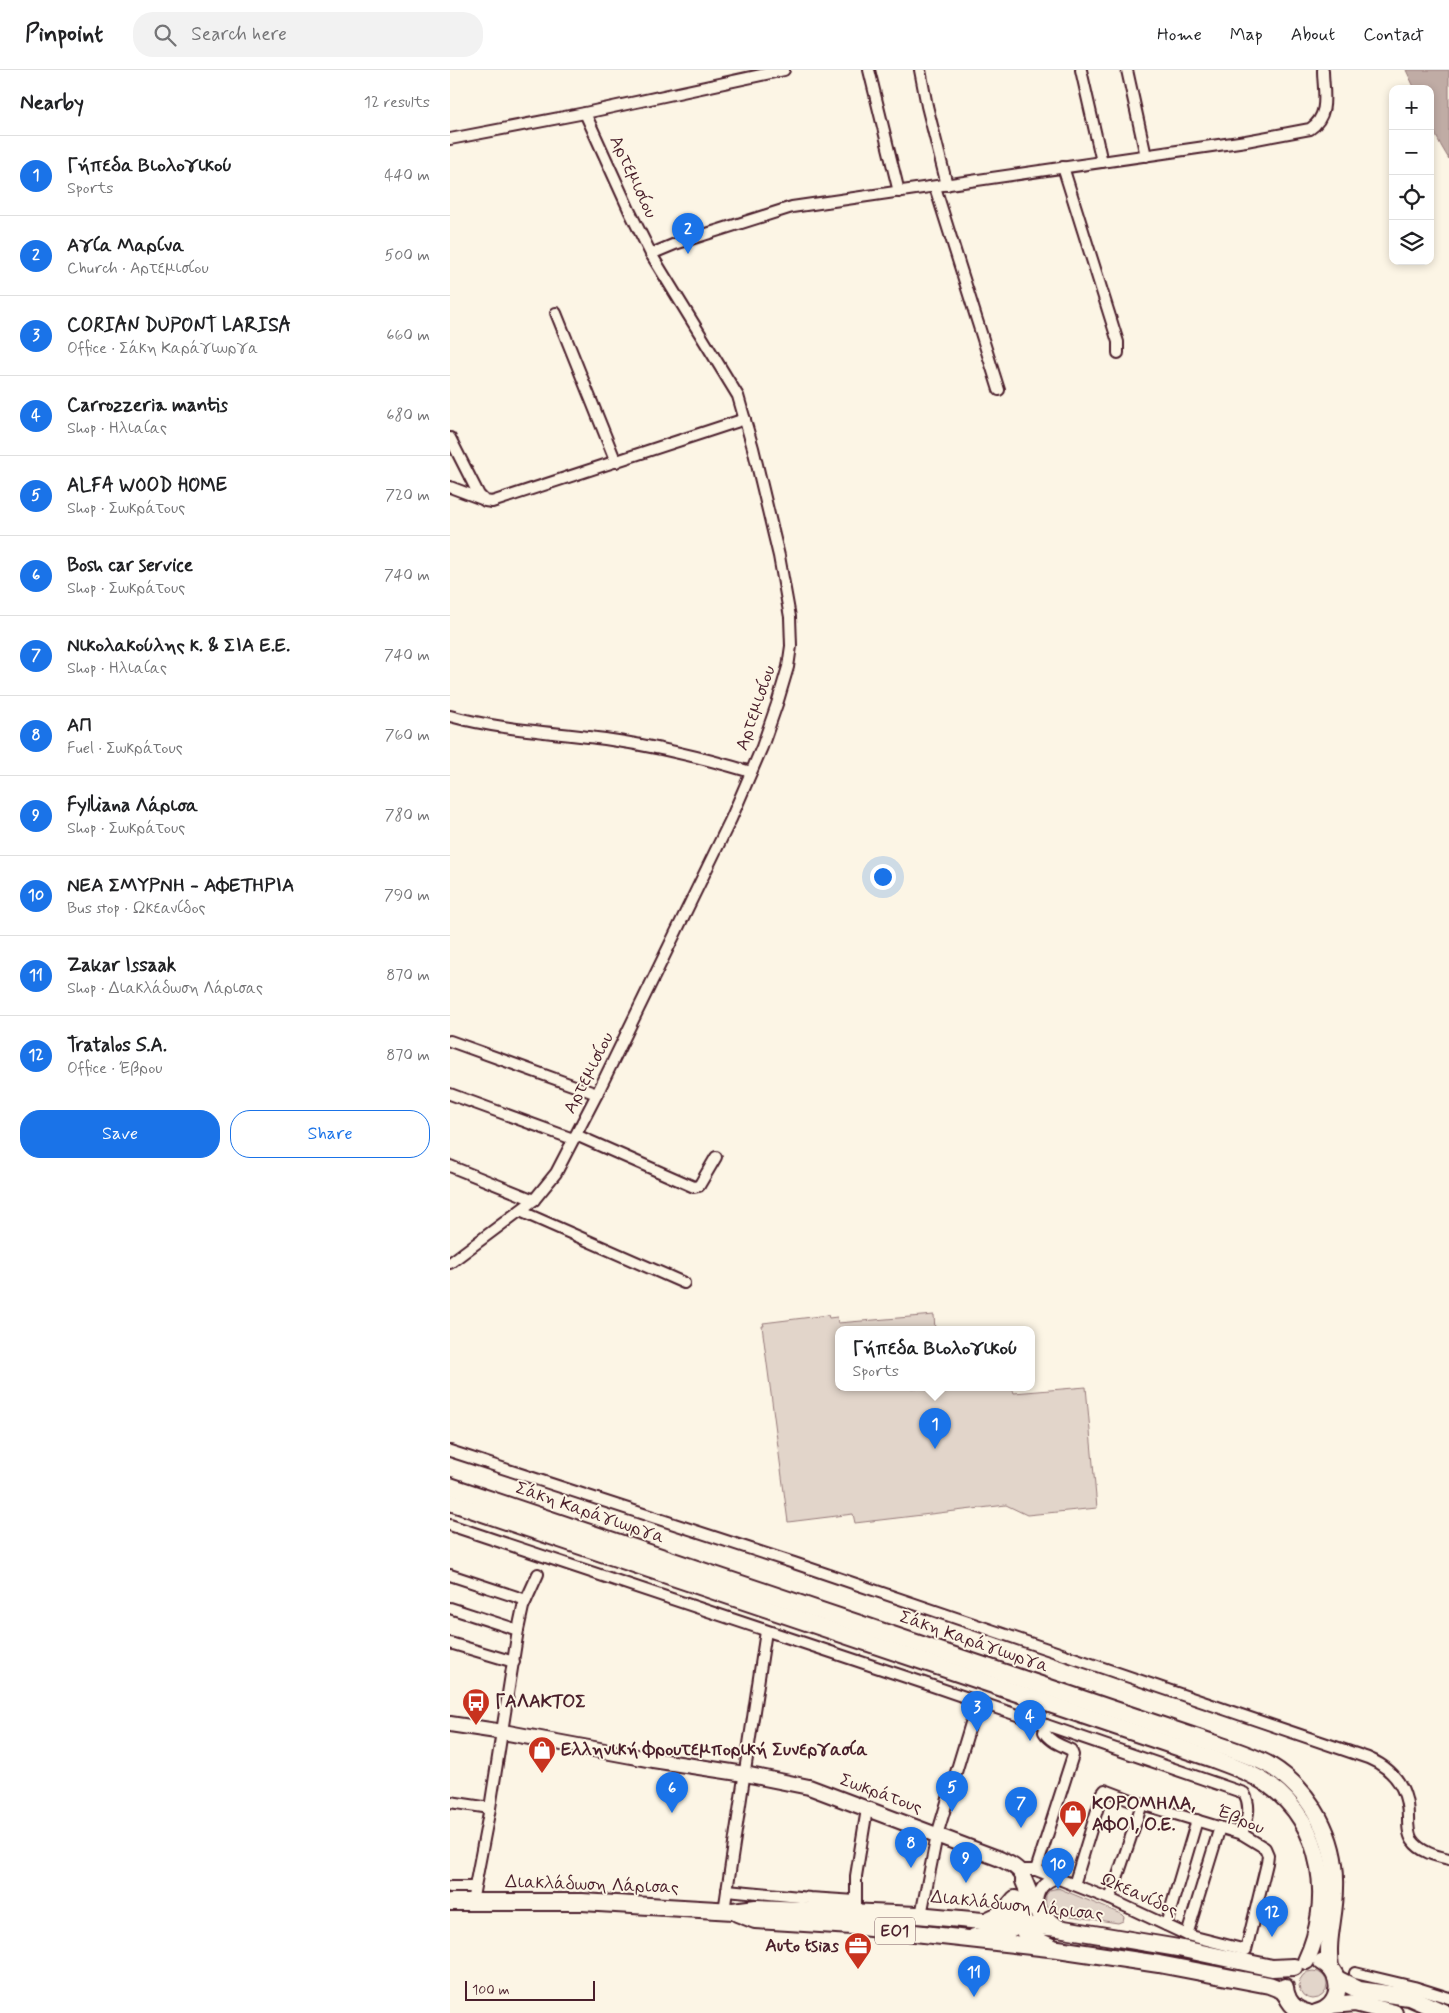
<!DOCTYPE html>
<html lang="en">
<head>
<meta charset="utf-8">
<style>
  body { margin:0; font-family:Mynerve,sans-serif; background:#f2f2f2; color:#202124 }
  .controls { position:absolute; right:15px; top:15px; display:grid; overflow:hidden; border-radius:10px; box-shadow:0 2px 8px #0003 }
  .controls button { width:45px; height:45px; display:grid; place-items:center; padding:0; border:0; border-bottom:1px solid #e0e0e0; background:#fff; color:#202124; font:25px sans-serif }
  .scale { position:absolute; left:15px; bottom:12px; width:130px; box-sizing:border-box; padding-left:5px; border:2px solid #4a1f2b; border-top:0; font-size:14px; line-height:18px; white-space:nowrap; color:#4a1f2b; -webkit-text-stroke:4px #fcf5e5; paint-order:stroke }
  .you { position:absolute; left:432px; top:806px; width:18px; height:18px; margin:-12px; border:4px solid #fff; border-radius:50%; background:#1a73e8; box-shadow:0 0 0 8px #1a73e833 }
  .badge { display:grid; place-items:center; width:32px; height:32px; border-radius:50%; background:#1a73e8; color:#fff; font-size:16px; font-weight:700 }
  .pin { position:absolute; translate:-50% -41px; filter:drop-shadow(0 1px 2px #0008) }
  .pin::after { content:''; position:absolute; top:26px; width:18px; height:15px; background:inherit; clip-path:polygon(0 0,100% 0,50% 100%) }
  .popup { position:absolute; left:385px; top:1256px; width:200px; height:65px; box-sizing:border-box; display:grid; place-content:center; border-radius:10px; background:#fff; filter:drop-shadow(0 1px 4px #0005); font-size:16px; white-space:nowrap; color:#757577 }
  .popup b { font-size:19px; color:#202124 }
  .popup::after { content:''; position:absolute; left:50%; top:100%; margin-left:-10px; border:10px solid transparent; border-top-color:#fff }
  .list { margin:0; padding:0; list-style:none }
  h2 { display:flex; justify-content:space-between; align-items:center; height:65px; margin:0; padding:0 20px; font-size:21px }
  h2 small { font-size:16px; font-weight:400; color:#757577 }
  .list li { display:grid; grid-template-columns:32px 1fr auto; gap:15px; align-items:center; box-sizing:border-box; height:80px; padding:0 20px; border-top:1px solid #e0e0e0 }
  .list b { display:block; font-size:19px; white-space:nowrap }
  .list p { margin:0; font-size:16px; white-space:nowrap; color:#757577 }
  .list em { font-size:16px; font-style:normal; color:#757577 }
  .actions { display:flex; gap:10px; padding:15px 20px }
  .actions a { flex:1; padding:11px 0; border:1px solid #1a73e8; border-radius:20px; text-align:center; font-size:18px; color:#1a73e8 }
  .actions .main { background:#1a73e8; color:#fff }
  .icon { flex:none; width:28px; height:28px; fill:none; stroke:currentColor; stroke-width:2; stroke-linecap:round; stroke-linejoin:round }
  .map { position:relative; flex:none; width:999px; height:1943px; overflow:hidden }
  header { display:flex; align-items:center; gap:30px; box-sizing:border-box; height:70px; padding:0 25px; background:#fff; border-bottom:1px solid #e0e0e0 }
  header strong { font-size:24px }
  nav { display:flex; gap:28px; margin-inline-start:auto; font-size:18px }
  .search { width:350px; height:45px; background:#f2f2f2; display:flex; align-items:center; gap:12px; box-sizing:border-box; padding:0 18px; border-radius:20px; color:#757577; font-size:19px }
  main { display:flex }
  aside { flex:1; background:#fff }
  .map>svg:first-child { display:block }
  .green { fill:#e2d5ca; stroke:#967a7a }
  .water { fill:#c0aca5; stroke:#917474 }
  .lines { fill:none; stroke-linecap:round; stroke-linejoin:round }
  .minor-casing { stroke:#4a1f2b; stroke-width:14 }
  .secondary-casing { stroke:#4a1f2b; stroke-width:18 }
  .primary-casing { stroke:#4a1f2b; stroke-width:20 }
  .minor { stroke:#fcf5e5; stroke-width:10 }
  .secondary { stroke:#fcf5e5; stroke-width:14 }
  .primary { stroke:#fcf5e5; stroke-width:16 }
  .labels { text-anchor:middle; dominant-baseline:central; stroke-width:4; stroke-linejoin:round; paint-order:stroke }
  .shield { fill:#fcf5e5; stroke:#7f5f63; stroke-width:1 }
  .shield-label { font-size:16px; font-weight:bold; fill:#4a1f2b }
  .street-label { font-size:18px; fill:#4a1f2b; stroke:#fcf5e5 }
  .poi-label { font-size:18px; font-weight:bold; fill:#4a1f2b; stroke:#fcf5e5; text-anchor:start }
</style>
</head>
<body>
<header>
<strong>Pinpoint</strong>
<div class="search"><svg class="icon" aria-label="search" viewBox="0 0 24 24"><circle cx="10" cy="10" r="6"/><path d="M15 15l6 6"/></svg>Search here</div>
<nav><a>Home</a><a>Map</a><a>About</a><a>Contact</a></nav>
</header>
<main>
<aside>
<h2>Nearby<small>12 results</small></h2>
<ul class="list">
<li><span class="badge">1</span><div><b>Γήπεδα Βιολογικού</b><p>Sports</p></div><em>440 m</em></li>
<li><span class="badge">2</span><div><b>Αγία Μαρίνα</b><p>Church · Αρτεμισίου</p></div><em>500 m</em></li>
<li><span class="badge">3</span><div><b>CORIAN DUPONT LARISA</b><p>Office · Σάκη Καράγιωργα</p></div><em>660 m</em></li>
<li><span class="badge">4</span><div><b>Carrozzeria mantis</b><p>Shop · Ηλιαίας</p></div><em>680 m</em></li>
<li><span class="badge">5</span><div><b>ALFA WOOD HOME</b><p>Shop · Σωκράτους</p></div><em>720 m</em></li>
<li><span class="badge">6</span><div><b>Bosh car service</b><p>Shop · Σωκράτους</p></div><em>740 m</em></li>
<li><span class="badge">7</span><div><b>Νικολακούλης κ. &amp; ΣΙΑ Ε.Ε.</b><p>Shop · Ηλιαίας</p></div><em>740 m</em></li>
<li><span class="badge">8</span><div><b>ΑΠ</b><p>Fuel · Σωκράτους</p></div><em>760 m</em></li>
<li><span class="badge">9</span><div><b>Fylliana Λάρισα</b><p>Shop · Σωκράτους</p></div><em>780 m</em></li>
<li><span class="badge">10</span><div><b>ΝΕΑ ΣΜΥΡΝΗ - ΑΦΕΤΗΡΙΑ</b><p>Bus stop · Ωκεανίδος</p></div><em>790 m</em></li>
<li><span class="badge">11</span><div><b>Zakar Issaak</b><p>Shop · Διακλάδωση Λάρισας</p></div><em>870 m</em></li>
<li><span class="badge">12</span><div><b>Tratalos S.A.</b><p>Office · Έβρου</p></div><em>870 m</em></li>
</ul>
<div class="actions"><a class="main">Save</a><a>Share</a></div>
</aside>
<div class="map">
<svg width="999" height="1943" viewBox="0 0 999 1943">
  <rect width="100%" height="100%" fill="#fcf5e5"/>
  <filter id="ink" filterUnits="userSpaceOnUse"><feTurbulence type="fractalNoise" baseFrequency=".02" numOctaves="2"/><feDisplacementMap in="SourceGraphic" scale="10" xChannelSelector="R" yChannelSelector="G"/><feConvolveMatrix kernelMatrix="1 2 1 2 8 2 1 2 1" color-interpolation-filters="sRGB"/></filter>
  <g filter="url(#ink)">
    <g class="green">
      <polygon points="378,1245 379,1248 387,1247 388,1253 484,1245 485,1260 389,1260 389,1318 562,1318 564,1323 636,1317 647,1438 577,1445 556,1435 405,1453 403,1444 338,1452 312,1256 314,1256 313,1253"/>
      <polygon points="608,1818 671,1844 674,1847 673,1851 668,1853 601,1843 595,1837 596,1825 600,1820"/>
      <circle cx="863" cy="1915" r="14"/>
    </g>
    <path class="water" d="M 956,0 L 999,0 L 999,89 C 981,60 980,53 980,19 L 965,19 Z"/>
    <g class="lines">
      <g class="minor-casing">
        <g id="minor">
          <polyline points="419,0 449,122"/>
          <polyline points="470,0 477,36 497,115"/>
          <polyline points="631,0 652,92"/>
          <polyline points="677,0 696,86"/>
          <polyline points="0,69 135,43 334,0"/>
          <polyline points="613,97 668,272 668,283"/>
          <polyline points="485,117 549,320"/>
          <path d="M 201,184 L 225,174 L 342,137 L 796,71 L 860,59 C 881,45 873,21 873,0"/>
          <polyline points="106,243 166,392"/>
          <polyline points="0,368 29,425 35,431 42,432 295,349"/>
          <polyline points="0,417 32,429"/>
          <path d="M 0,646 C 51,660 103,662 155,669 C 204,676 254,688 301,702"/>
          <polyline points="0,971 147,1024"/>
          <polyline points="0,1024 123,1069"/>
          <polyline points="126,1065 244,1117 249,1116 266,1087"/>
          <polyline points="0,1096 84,1130"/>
          <polyline points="70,1141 234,1213"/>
          <polyline points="0,1193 84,1130 106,1103 147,1024 281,749 312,677 327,634 338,597 341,576 340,547 329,486 303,378 288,326 201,184 180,142 135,43"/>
          <path d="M 0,1381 L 344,1493 L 918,1688 C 944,1699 958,1718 958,1747 C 958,1755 958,1764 962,1770 C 970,1782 986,1786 999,1789"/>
          <path d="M 0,1455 L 474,1613 L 794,1723 C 802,1737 797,1750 792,1764"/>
          <polyline points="0,1505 76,1530"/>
          <polyline points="0,1538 68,1560"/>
          <polyline points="0,1573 64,1592"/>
          <polyline points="0,1732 40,1738"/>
          <polyline points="568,1800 586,1800 660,1829 737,1865 796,1880 817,1793 818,1785 815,1778 792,1764 692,1734 655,1720 652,1724 624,1815"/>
          <path d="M 586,1800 L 623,1685 L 621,1680 C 611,1675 600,1672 594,1662 L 596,1655"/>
          <polyline points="0,1817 24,1817"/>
          <polyline points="277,1820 360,1828 406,1831"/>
          <polyline points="660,1829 692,1734"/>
          <polyline points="22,1832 40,1738 68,1560 73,1537 88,1504"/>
          <path d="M 587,1836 C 586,1822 594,1811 608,1808"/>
          <polyline points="406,1837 406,1806 417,1739"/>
          <polyline points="274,1841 316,1561"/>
          <polyline points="471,1845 487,1765 521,1653"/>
          <polyline points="716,1855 747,1750"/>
          <polyline points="737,1865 770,1757"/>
          <polyline points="905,1903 964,1917 999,1928"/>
        </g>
      </g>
      <g class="secondary-casing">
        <g id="secondary">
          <path d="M 0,1654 L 53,1662 L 203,1690 L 295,1704 L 359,1717 L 550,1789 C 558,1793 567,1796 572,1805 C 580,1819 577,1850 562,1859 C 552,1865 536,1865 524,1866"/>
          <polyline points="565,1848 574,1863 602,1876"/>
        </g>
      </g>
      <g class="primary-casing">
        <g id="primary">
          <path d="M 0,1416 L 766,1674 C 784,1680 803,1686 819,1695 C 861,1720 887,1769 885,1818 C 885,1847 876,1867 880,1898"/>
          <path d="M 0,1432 L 763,1689 C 782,1696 802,1703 819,1715 C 874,1755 884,1831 856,1891"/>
          <polyline points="574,1811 586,1840 608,1858"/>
          <polyline points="0,1832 132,1832 283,1841 306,1838 467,1845 608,1858 728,1878 822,1898 844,1897"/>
          <polyline points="287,1843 305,1850 402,1856 608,1879 709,1894 819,1915 832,1920 837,1926"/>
          <polyline points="536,1851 553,1843 565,1829"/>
          <polyline points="887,1909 909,1920 959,1927 995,1943"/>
          <path d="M 835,1917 C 836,1930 844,1940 858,1943"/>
          <polyline points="882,1935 905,1933 944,1943"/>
          <path d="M 866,1943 C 892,1937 895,1904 872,1892"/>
        </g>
      </g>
      <use href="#minor" class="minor"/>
      <use href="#secondary" class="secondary"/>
      <use href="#primary" class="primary"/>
    </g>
  </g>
  <defs>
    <g id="bus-pin" transform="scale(1.4375)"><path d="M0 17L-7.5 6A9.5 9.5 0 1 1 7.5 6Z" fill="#c8321e" stroke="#fcf5e5"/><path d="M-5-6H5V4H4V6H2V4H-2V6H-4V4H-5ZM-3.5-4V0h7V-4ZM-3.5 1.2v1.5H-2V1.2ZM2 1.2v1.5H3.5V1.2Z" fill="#fff"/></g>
    <g id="shop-pin" transform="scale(1.4375)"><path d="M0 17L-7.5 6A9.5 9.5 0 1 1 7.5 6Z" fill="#c8321e" stroke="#fcf5e5"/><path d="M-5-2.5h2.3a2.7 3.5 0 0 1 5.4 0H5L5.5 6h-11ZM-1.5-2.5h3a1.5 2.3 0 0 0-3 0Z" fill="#fff"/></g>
    <g id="office-pin" transform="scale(1.4375)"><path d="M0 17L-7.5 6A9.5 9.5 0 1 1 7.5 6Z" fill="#c8321e" stroke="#fcf5e5"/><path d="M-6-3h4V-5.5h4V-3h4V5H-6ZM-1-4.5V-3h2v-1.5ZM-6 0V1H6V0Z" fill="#fff"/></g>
  </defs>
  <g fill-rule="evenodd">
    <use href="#bus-pin" x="26" y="1632"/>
    <use href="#shop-pin" x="92" y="1680"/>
    <use href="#shop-pin" x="623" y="1744"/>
    <use href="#office-pin" x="408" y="1876"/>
  </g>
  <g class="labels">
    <rect class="shield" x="425" y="1847.5" width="40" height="27" rx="4"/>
    <g class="shield-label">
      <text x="445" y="1861">ΕΟ1</text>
    </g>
    <g class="street-label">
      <text transform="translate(183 107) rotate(65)">Αρτεμισίου</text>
      <text transform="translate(306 638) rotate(-71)">Αρτεμισίου</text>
      <text transform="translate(139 1003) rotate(-63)">Αρτεμισίου</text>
      <text transform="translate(140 1443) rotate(19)">Σάκη Καράγιωργα</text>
      <text transform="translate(524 1572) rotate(19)">Σάκη Καράγιωργα</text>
      <text transform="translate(431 1724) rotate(20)">Σωκράτους</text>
      <text transform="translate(791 1750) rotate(23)">Έβρου</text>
      <text transform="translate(142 1815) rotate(2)">Διακλάδωση Λάρισας</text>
      <text transform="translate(689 1825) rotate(24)">Ωκεανίδος</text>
      <text transform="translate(567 1836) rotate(6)">Διακλάδωση Λάρισας</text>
    </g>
    <g class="poi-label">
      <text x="45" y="1632">ΓΑΛΑΚΤΟΣ</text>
      <text x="111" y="1680">Ελληνική Φρουτεμπορική Συνεργασία</text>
      <text x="642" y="1734">ΚΟΡΟΜΗΛΑ,<tspan x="642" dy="21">ΑΦΟΙ, Ο.Ε.</tspan></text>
      <text x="389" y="1876" text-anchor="end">Auto tsias</text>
    </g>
  </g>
</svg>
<div class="controls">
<button>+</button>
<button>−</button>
<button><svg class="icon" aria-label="locate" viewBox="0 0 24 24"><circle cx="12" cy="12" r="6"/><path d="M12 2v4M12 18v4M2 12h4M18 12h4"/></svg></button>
<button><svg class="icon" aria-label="layers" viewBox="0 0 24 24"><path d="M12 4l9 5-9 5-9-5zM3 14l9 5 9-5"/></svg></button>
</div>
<div class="scale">100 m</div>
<div class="you"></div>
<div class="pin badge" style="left:485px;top:1379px">1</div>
<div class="popup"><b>Γήπεδα Βιολογικού</b>Sports</div>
<div class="pin badge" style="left:238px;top:184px">2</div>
<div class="pin badge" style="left:527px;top:1662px">3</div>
<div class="pin badge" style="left:580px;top:1671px">4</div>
<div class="pin badge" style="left:502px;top:1742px">5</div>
<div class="pin badge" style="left:222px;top:1743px">6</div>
<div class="pin badge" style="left:571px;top:1758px">7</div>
<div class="pin badge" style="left:461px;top:1798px">8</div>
<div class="pin badge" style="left:516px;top:1813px">9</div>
<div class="pin badge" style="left:608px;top:1819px">10</div>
<div class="pin badge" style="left:524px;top:1927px">11</div>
<div class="pin badge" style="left:822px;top:1867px">12</div>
</div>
</main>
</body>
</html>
